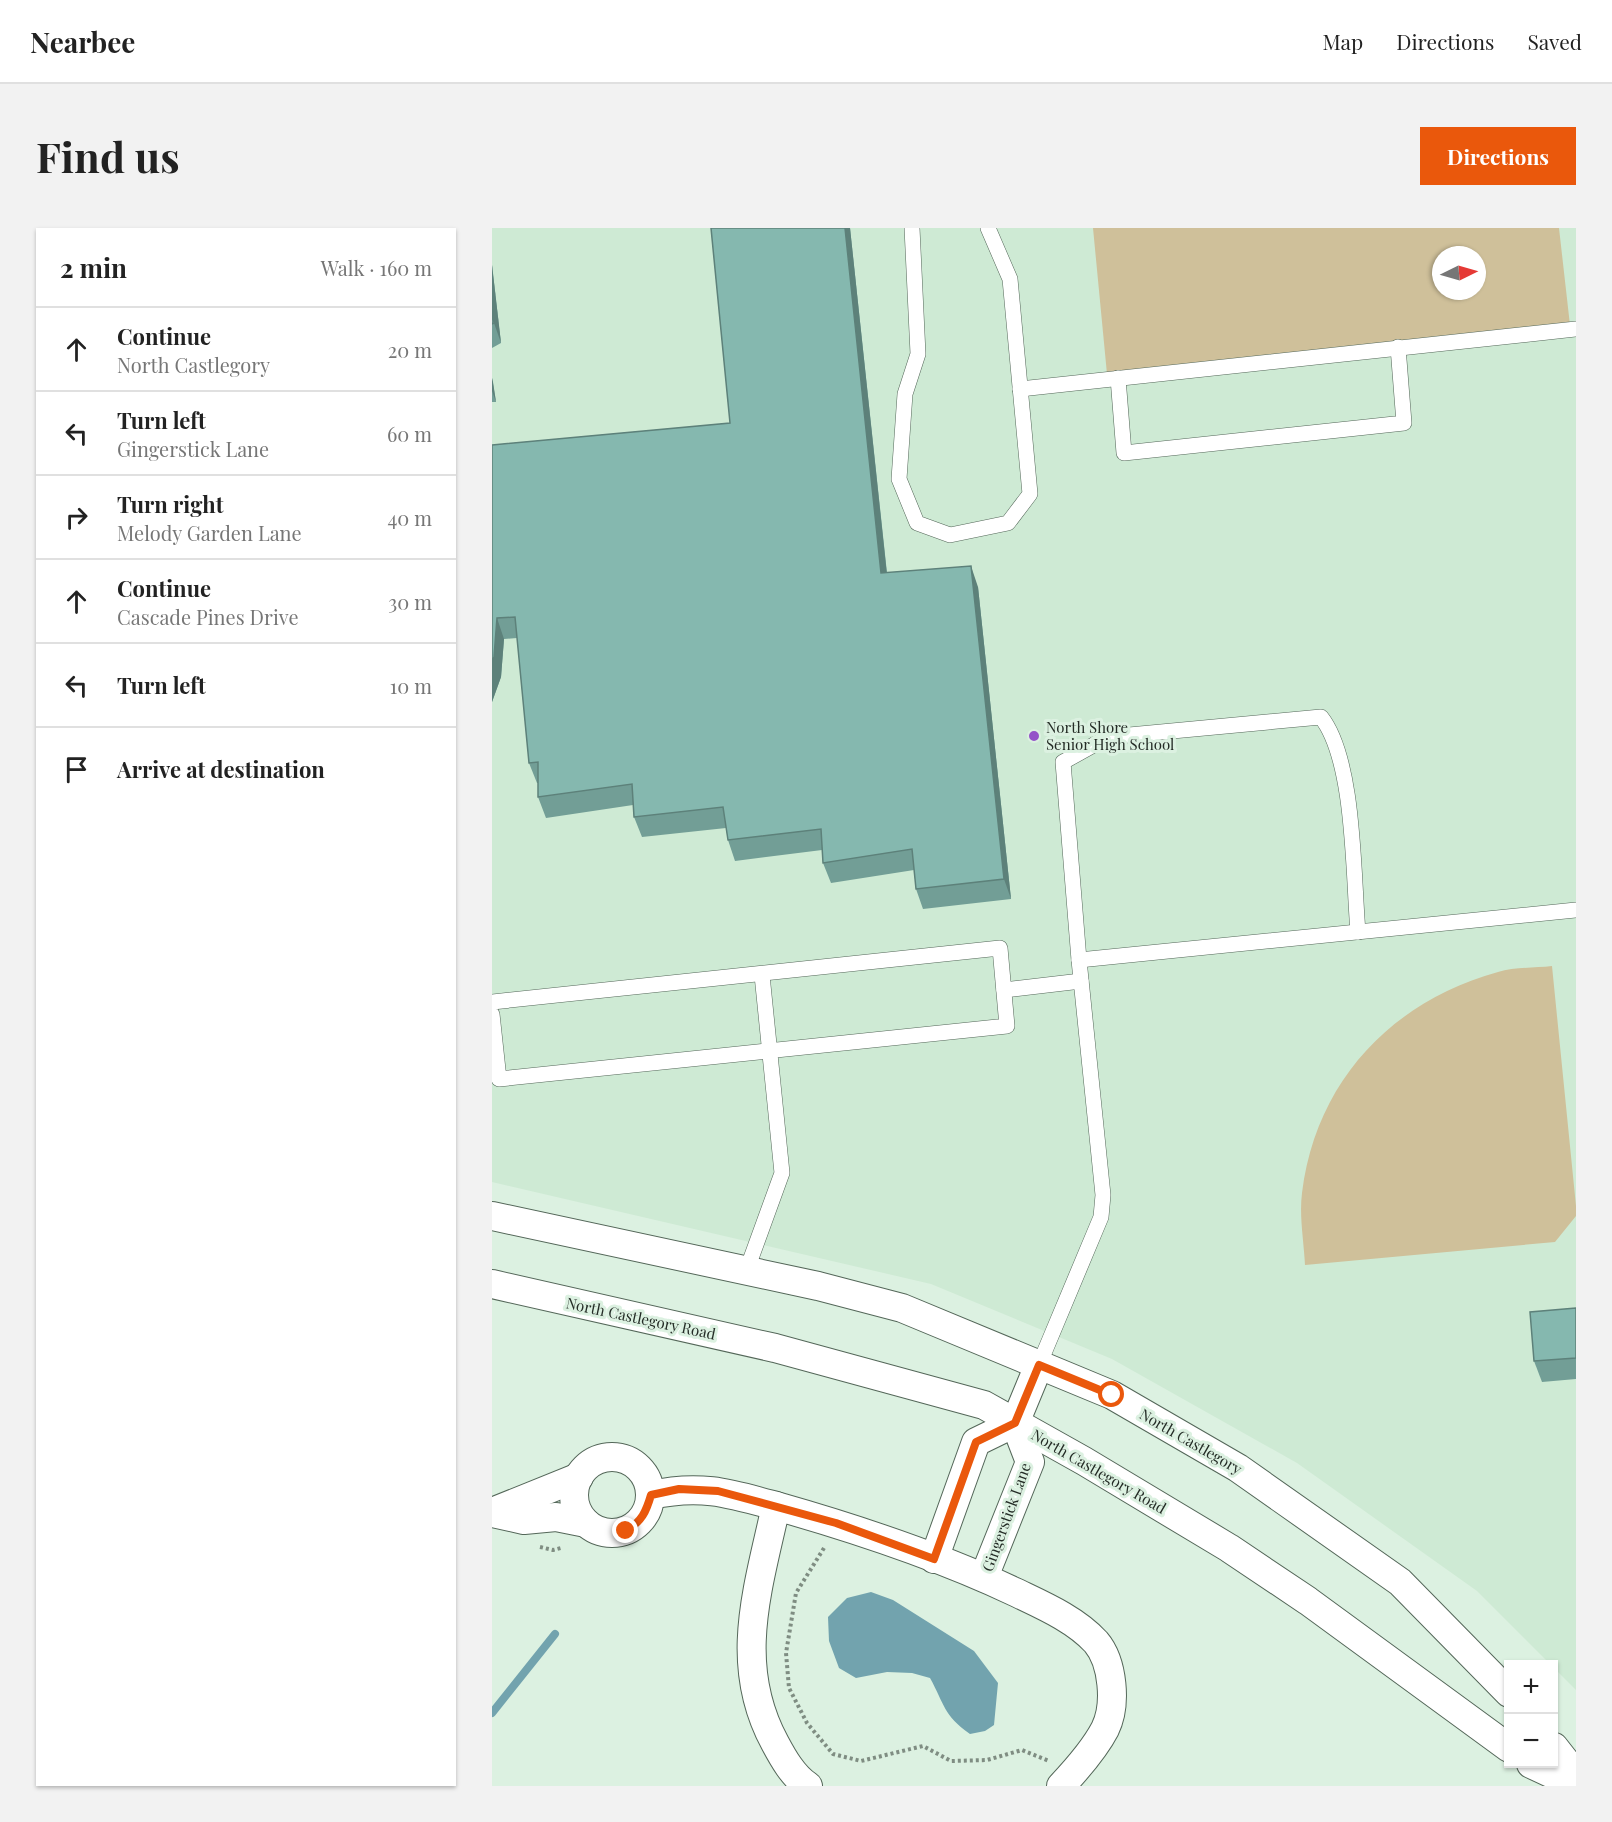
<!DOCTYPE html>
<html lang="en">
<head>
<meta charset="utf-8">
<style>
  body { margin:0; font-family:"Playfair Display",serif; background:#f2f2f2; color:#222 }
  .controls { position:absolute; right:18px; bottom:18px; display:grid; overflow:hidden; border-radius:0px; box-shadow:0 2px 4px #0004 }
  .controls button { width:54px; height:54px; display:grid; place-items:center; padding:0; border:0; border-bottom:2px solid #e0e0e0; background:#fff; color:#222; font:30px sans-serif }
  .compass { position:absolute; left:940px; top:18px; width:54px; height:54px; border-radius:50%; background:#fff; box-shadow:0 2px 4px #0004; rotate:85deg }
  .stop { position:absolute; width:18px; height:18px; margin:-14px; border:4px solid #ea580c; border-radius:50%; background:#fff }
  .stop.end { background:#ea580c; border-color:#fff; box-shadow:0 2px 6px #0008 }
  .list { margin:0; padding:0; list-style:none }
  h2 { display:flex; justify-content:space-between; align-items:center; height:78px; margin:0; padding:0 24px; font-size:26px }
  h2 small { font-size:20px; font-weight:400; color:#767676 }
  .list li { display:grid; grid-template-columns:39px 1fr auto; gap:18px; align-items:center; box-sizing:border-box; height:84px; padding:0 24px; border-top:2px solid #e0e0e0 }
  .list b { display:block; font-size:22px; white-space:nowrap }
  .list p { margin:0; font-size:20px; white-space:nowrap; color:#767676 }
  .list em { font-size:20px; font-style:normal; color:#767676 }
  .icon { flex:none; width:33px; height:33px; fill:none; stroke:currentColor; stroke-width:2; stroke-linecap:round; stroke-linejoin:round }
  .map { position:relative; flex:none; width:1084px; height:1558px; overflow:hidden; border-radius:0px }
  header { display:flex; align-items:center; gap:36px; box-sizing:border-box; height:84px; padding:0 30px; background:#fff; border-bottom:2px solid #e0e0e0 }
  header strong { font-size:28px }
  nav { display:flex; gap:33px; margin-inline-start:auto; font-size:21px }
  .intro { display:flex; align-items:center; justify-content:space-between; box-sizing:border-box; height:144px; padding:0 36px }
  h1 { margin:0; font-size:42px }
  .button { padding:15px 27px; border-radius:0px; background:#ea580c; color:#fff; font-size:21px; font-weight:700 }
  main { display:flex; gap:36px; padding:0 36px }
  aside { flex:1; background:#fff; border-radius:0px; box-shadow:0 2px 4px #0004 }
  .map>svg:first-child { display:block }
  .built { fill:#ceead4; fill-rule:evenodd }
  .green { fill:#cfc09a; fill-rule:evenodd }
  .water { fill:#72a3ae }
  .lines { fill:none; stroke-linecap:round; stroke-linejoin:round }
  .stream { stroke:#72a3ae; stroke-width:8 }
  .lane-casing { stroke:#546759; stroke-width:16 }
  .street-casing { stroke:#546759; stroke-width:30 }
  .path { stroke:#7f8d82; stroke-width:4; stroke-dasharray:3 3; stroke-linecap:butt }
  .lane { stroke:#fff; stroke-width:15 }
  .street { stroke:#fff; stroke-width:28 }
  .wall { fill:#729e96 }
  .shaded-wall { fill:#5d817a }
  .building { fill:#85b8af; stroke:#5d817a; stroke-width:1.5 }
  .route { stroke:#ea580c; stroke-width:8 }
  .poi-dot { fill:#9453c8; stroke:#dcf1e1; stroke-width:2 }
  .labels { text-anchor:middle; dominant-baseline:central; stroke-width:6; stroke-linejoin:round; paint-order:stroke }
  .poi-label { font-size:15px; fill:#242c26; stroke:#dcf1e1; text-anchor:start }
  .street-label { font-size:15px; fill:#242c26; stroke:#dcf1e1 }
</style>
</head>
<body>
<header>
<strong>Nearbee</strong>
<nav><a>Map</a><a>Directions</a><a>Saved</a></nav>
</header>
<div class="intro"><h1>Find us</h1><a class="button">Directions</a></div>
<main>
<aside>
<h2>2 min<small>Walk · 160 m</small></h2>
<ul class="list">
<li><svg class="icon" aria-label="ahead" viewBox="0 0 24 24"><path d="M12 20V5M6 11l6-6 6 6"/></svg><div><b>Continue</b><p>North Castlegory</p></div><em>20 m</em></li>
<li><svg class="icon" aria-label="left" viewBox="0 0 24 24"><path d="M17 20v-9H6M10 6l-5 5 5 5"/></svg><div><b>Turn left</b><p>Gingerstick Lane</p></div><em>60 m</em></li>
<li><svg class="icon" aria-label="right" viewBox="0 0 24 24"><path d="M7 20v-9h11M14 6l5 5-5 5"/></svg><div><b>Turn right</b><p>Melody Garden Lane</p></div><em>40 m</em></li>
<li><svg class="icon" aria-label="ahead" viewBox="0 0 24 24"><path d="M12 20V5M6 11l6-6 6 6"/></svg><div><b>Continue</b><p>Cascade Pines Drive</p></div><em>30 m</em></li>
<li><svg class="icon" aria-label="left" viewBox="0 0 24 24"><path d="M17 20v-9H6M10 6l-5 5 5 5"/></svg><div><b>Turn left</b></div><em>10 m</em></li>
<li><svg class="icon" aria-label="arrive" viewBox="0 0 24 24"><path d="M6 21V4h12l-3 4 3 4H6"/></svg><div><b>Arrive at destination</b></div></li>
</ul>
</aside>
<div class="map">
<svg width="1084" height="1558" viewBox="0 0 1084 1558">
  <rect width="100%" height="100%" fill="#dcf1e1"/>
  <path class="built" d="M 0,0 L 1084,0 L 1084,1462 L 1062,1440 L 1062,1436 L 1058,1436 L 985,1363 L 805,1235 L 620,1131 L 439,1056 L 0,954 ZM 949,27 L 985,27 L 985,63 L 949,63 Z"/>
  <g class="green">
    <path d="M 601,0 L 1067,0 L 1079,106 L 615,146 ZM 949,27 L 985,27 L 985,63 L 949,63 Z"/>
    <path d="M 1060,738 L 1084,978 L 1084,988 L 1063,1014 L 813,1037 C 812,1014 807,988 810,965 C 824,853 899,774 1006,744 C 1022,739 1043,740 1060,738 Z"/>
  </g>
  <path class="water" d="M 379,1364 L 401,1372 L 482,1423 L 506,1455 L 502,1497 L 493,1503 L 478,1506 C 451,1487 453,1477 438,1450 L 420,1445 L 395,1444 L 364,1450 L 347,1440 L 337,1413 L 336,1389 L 355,1370 Z"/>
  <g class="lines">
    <polyline class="stream" points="0,1485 63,1406"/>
    <g class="lane-casing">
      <g id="lane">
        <polyline points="420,0 426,126 413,166 407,251 425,295 458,307 516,295 538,266 518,51 496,0"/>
        <polyline points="626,150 632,225 912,195 906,119"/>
        <polyline points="528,161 1084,101"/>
        <polyline points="587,732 1084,682"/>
        <polyline points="512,762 589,753"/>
        <polyline points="0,774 508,720 515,798 7,851 0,786"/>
        <polyline points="254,1044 290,945 270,747"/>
        <path d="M 547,1137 L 609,989 L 611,967 L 587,732 L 571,534 L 616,509 L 829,489 C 863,532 861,647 866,704"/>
      </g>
    </g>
    <g class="street-casing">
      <g id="street">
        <polyline points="0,988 326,1058 410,1080 620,1167 746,1240 908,1354 1017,1465"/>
        <polyline points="0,1056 283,1120 492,1177 592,1233 737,1320 816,1373 1017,1520"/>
        <circle cx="120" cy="1267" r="38"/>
        <path d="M 159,1267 C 208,1256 237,1265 284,1278"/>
        <polyline points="0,1284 87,1249"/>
        <polyline points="0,1285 32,1292 64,1289 94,1295"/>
        <polyline points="442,1331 484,1214 523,1195 547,1137"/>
        <polyline points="492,1349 538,1234 523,1195"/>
        <polyline points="1062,1519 1084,1547"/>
        <polyline points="1039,1536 1084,1557"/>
        <path d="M 316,1558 C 301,1548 291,1530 283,1515 C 240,1436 266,1361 284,1278 C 365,1301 447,1328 523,1364 C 550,1377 583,1391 604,1414 C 621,1434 625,1477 613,1501 C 602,1522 585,1541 569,1558"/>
      </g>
    </g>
    <g class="path">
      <polyline points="48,1319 61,1322 69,1320"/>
      <polyline points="332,1320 304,1365 294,1425 297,1460 315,1495 341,1526 369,1533 431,1518 459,1533 495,1532 530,1522 557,1533"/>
    </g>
    <use href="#lane" class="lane"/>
    <use href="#street" class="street"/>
  </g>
  <g class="wall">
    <polygon points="219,0 358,0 395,345 486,359 519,671 431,681 424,661 422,642 339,655 331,635 330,622 243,633 236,612 234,600 150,609 142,589 141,577 54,590 46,569 46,555 45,555 37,535 25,410 12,411 9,449 0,474 0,217 238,195"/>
    <polygon points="0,37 9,115 0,120"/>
    <polygon points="0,150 4,174 0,174"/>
    <polygon points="1084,1080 1084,1151 1050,1154 1042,1133"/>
  </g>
  <g class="shaded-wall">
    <polygon points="353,0 358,0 397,366 389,345"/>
    <polygon points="0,37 9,115 2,95 0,80"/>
    <polygon points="0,150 1,154 4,174 0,163"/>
    <polygon points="479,338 486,359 519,671 512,651"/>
    <polygon points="5,390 12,411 9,449 0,474 0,433"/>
  </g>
  <g class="building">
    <polygon points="219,0 353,0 389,345 479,338 512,651 424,661 420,621 331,635 329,601 236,612 231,579 142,589 140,556 46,569 46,534 37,535 23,389 5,390 2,429 0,433 0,217 238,195"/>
    <polygon points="0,80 2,95 0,96"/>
    <polygon points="1084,1080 1084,1130 1042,1133 1038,1084"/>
  </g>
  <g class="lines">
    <path class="route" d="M 134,1303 C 150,1293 154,1284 159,1267 L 187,1261 L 226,1263 L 344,1295 L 442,1331 L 484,1214 L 523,1195 L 547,1137 L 620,1167"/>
  </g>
  <circle class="poi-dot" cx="542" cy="508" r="6"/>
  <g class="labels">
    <g class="poi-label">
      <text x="554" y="499">North Shore<tspan x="554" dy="17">Senior High School</tspan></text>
    </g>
    <g class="street-label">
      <text transform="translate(149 1090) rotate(12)">North Castlegory Road</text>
      <text transform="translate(699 1213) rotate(30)">North Castlegory</text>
      <text transform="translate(607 1243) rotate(30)">North Castlegory Road</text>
      <text transform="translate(514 1289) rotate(-70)">Gingerstick Lane</text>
    </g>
  </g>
</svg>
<div class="controls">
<button>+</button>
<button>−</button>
</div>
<svg class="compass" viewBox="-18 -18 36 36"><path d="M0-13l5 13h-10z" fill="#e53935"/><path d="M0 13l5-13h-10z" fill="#767676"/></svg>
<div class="stop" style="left:620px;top:1167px"></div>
<div class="stop end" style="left:134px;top:1303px"></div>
</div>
</main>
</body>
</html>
